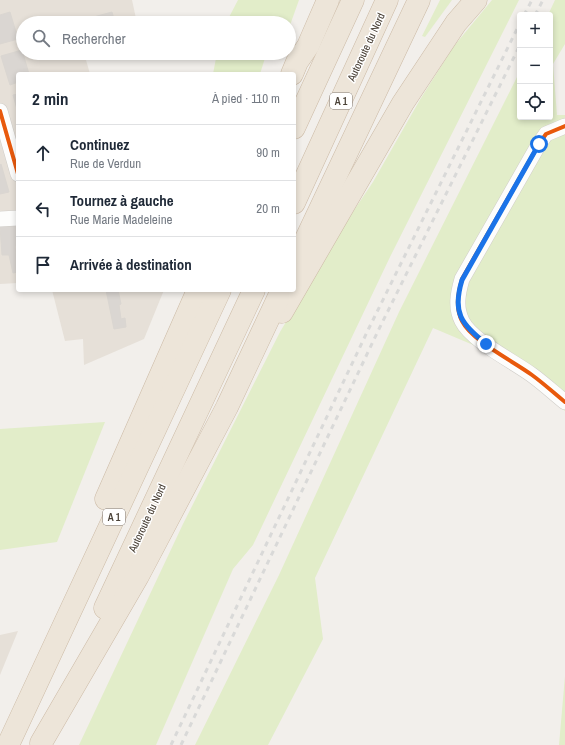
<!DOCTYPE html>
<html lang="fr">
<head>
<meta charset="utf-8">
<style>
  body { margin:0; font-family:"Archivo Narrow",sans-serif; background:#f6f6f7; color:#1f2937 }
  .controls { position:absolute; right:12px; top:12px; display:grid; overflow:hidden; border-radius:4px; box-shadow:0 2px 6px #0003 }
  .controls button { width:36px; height:36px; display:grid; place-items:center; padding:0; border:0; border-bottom:1px solid #e0e1e3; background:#fff; color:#1f2937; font:20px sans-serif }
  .stop { position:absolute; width:12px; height:12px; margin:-9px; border:3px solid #1a73e8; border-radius:50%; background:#fff }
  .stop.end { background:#1a73e8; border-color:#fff; box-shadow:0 1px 4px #0008 }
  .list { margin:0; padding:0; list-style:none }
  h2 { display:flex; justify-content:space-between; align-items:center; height:52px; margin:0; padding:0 16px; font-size:17px }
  h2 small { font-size:13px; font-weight:400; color:#747a83 }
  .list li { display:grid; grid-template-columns:26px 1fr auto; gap:12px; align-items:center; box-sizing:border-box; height:56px; padding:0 16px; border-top:1px solid #e0e1e3 }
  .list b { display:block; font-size:15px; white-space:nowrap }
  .list p { margin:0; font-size:13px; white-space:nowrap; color:#747a83 }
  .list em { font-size:13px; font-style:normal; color:#747a83 }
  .icon { flex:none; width:22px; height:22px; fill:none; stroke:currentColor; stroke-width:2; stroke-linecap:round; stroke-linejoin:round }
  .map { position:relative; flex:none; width:565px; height:745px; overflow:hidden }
  .search { position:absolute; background:#fff; box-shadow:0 2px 6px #0003; left:16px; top:16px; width:280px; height:44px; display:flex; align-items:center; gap:10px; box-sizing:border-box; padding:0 14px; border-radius:22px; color:#747a83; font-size:15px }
  .panel { position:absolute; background:#fff; box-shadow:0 2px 6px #0003; left:16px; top:72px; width:280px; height:220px; border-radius:4px }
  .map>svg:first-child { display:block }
  .residential { fill:#e6e0d8 }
  .green { fill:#e2edc9 }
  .building { fill:#dad6d2; stroke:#dad6d1 }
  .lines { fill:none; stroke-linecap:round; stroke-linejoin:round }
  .minor-casing { stroke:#d0cdc8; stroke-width:16 }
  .highway-casing { stroke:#ccbaa5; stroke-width:23 }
  .minor { stroke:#fdfdfc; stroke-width:15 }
  .highway { stroke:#ede5d9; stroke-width:22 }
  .rail { stroke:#d9d9d8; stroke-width:3; stroke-dasharray:5 5; stroke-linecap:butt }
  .cycleway-casing { stroke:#fff; stroke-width:6 }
  .cycleway { stroke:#e8590c; stroke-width:4 }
  .route { stroke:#1a73e8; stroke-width:5 }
  .labels { text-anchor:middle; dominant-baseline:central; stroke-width:3; stroke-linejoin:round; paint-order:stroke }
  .shield { fill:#fff; stroke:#807972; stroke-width:1 }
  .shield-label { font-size:10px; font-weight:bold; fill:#494036 }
  .street-label { font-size:11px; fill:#494036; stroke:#fff }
</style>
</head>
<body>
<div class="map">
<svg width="565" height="745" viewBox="0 0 565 745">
  <rect width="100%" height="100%" fill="#f2efeb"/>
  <g class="residential">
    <polygon points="0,0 132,0 137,23 23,23 23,53 84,53 90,74 18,74 18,283 0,284"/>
    <polygon points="52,290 164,290 144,339 84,365 83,339 65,341"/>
    <polygon points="18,631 0,675 0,635"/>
  </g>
  <g class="green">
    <polygon points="238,0 299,0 289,28 289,23 226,23"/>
    <polygon points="440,0 452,0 425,37 422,36"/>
    <polygon points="492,0 519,0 390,257 253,545 233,569 156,745 79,745 183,524 280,332 340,231 373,182 421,98 454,46"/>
    <polygon points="555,0 565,0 565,44 553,64 557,115 565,115 565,411 524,378 478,347 433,328 315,578 323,639 268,745 195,745 279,575 399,312 520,71 520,117 550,117 550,15 548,15"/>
    <polygon points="217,53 273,53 265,58 260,74 213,74"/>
    <polygon points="105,422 57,542 0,550 0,429"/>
    <polygon points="565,676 565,745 559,745"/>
  </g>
  <g class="building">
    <polygon points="10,12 18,39 0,44 0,15"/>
    <polygon points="112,12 115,23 91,23 90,18"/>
    <polygon points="22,50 29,74 18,74 18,82 10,85 1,56"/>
    <polygon points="18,94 18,108 17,109 13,95"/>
    <polygon points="1,164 5,178 0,180 0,165"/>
    <polygon points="5,178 9,192 0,194 0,180"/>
    <polygon points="15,225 18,245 15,246 18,272 13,273 9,255 2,255 0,227 3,227 3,226"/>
    <polygon points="106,290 118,290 121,304 119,305 121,319 125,318 126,327 114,329"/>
  </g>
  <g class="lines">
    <g class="minor-casing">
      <g id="minor">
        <polyline points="0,111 18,174"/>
        <path d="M 565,126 L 546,134 L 539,144 L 462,279 C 458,293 455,307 462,321 C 472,341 513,361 532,375 C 543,383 554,393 565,402"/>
        <polyline points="0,219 18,218"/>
      </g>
    </g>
    <g class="highway-casing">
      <g id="highway">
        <polyline points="292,74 297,62 308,46 328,0"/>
        <polyline points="294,128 353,0"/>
        <polyline points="294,203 387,0"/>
        <polyline points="296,260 419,0"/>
        <polyline points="282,312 403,103 456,23 476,0"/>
        <polyline points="106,499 198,290"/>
        <polyline points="105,608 254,290"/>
        <polyline points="41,743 138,576 227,407 282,290"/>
        <polyline points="8,745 220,290"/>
      </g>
    </g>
    <use href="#minor" class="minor"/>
    <use href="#highway" class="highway"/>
    <g class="rail">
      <polyline points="524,15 532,0"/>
      <polyline points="535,15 543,0"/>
      <polyline points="171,745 369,328 520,23"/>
      <polyline points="181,745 379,329 520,45"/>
    </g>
    <g class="cycleway-casing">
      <g id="cycleway">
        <polyline points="0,111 18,174"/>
        <path d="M 565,126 L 546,134 L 539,144 L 462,279 C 458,293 455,307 462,321 C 472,341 513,361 532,375 C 543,383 554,393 565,402"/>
      </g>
    </g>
    <use href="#cycleway" class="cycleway"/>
  </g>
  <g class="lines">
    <path class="route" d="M 486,344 C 461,323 452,313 462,280 L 539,144"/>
  </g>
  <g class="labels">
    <g class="shield">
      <rect x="330" y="93" width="22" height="16" rx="3"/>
      <rect x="103" y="509" width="22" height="16" rx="3"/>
    </g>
    <g class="shield-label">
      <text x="341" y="101">A 1</text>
      <text x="114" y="517">A 1</text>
    </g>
    <g class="street-label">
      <text transform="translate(366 47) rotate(-65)">Autoroute du Nord</text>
      <text transform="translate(147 518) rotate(-65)">Autoroute du Nord</text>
    </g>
  </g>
</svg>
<div class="controls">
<button>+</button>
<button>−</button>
<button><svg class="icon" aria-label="locate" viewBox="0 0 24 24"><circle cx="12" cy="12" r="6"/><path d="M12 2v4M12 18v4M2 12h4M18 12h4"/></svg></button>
</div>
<div class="stop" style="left:539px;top:144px"></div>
<div class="stop end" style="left:486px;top:344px"></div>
<div class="search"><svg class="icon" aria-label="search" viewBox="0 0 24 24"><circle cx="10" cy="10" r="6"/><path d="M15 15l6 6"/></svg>Rechercher</div>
<section class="panel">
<h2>2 min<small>À pied · 110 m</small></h2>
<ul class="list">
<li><svg class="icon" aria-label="ahead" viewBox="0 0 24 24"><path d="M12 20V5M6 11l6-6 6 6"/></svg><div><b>Continuez</b><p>Rue de Verdun</p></div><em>90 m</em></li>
<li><svg class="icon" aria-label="left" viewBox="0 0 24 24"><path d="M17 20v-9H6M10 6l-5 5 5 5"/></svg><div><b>Tournez à gauche</b><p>Rue Marie Madeleine</p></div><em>20 m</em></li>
<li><svg class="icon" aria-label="arrive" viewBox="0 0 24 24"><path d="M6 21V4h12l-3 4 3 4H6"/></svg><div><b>Arrivée à destination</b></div></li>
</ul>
</section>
</div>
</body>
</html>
